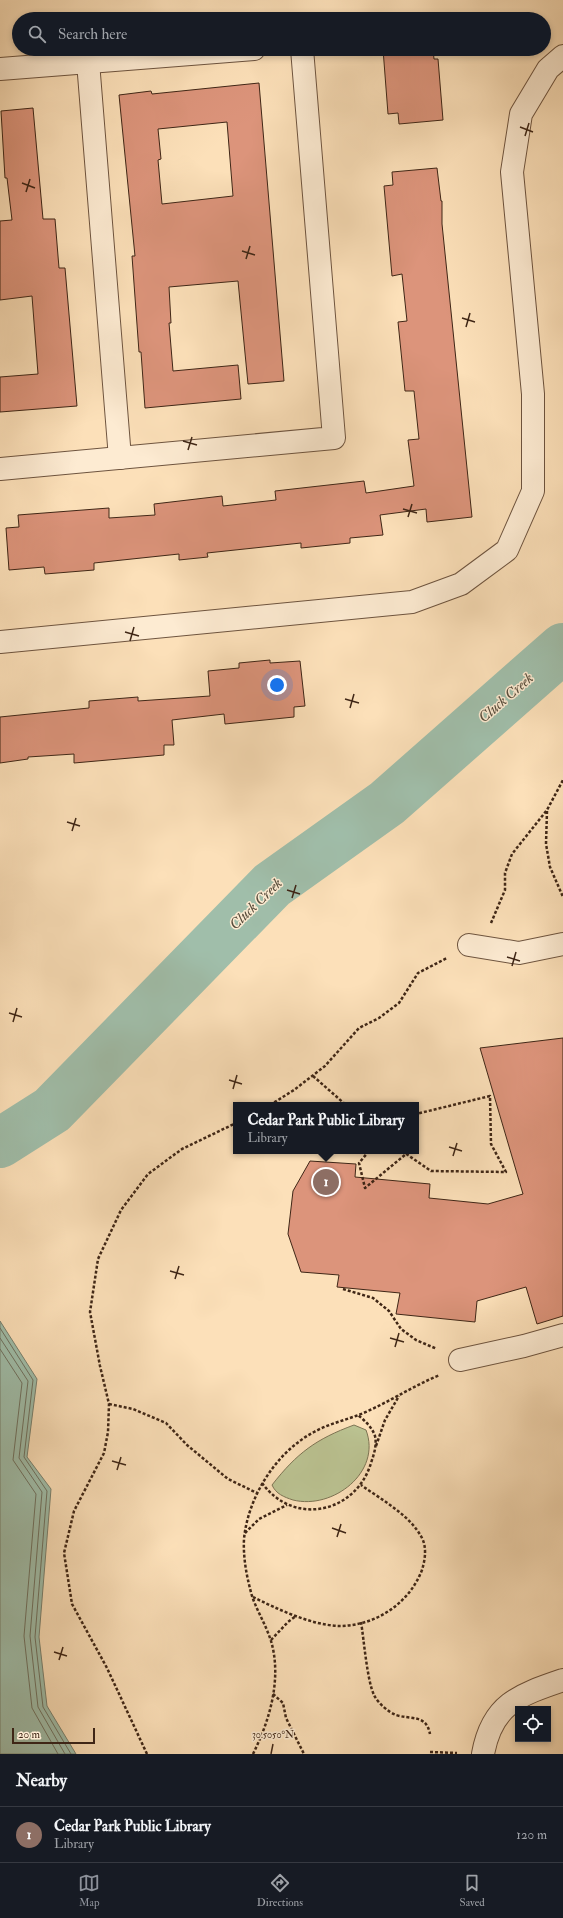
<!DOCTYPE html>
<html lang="en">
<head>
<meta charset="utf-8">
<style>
  body { margin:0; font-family:"IM FELL Double Pica",serif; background:#242831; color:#f1f3f6 }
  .controls { position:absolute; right:12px; bottom:12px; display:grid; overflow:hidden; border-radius:0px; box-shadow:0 2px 6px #0003 }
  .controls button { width:36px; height:36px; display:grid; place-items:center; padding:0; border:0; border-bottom:1px solid #363941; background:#171b24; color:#f1f3f6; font:20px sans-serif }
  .scale { position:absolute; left:12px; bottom:10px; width:83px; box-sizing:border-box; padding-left:4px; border:2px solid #3f2616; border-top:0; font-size:11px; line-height:14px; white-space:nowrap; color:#3f2616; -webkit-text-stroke:3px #fdebd2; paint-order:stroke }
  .you { position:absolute; left:277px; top:685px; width:14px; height:14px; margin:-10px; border:3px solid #fff; border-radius:50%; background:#1a73e8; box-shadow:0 0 0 6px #1a73e833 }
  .badge { display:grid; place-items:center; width:26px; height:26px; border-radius:50%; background:#8c9099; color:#fff; font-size:13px; font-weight:700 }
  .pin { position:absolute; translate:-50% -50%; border:2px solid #fff; box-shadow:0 1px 4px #0006 }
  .popup { position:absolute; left:233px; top:1102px; width:186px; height:52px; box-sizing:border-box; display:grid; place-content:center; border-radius:0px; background:#171b24; filter:drop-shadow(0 1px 3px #0005); font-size:13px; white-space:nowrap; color:#9ea1a6 }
  .popup b { font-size:15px; color:#f1f3f6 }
  .popup::after { content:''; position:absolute; left:50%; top:100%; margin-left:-8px; border:8px solid transparent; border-top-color:#171b24 }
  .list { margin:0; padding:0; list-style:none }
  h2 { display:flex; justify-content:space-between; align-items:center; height:52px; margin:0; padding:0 16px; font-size:17px }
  h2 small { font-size:13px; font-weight:400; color:#9ea1a6 }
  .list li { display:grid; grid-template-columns:26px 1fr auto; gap:12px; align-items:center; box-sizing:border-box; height:56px; padding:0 16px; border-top:1px solid #363941 }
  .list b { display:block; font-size:15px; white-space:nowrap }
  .list p { margin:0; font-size:13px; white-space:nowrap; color:#9ea1a6 }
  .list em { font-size:13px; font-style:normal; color:#9ea1a6 }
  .icon { flex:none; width:22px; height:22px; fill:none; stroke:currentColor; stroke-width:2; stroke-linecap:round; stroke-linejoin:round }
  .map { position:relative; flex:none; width:563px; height:1754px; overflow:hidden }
  .search { position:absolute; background:#171b24; box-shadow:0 2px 6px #0003; left:12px; right:12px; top:12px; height:44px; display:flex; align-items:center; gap:10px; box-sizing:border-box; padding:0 14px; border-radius:22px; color:#9ea1a6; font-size:15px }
  .sheet { height:108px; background:#171b24 }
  nav { display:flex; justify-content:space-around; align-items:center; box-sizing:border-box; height:56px; border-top:1px solid #363941; background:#171b24; font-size:11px; color:#9ea1a6 }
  nav a { display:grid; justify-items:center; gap:2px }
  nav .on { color:#8c9099 }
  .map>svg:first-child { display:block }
  .green { fill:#bbc392; stroke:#7d7454 }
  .water { fill:#a0beaa; stroke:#79816f }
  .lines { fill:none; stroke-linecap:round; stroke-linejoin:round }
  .shore { stroke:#707260; stroke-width:1 }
  .river { stroke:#a0beaa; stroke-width:50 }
  .building { fill:#dc947b; stroke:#3f2616; fill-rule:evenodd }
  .minor-casing { stroke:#6e543f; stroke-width:24 }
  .path { stroke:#3f2616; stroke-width:2.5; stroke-dasharray:3 2; stroke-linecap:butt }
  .minor { stroke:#fdebd2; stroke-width:22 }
  .ticks { fill:none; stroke:#3f2616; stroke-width:1.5 }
  .labels { text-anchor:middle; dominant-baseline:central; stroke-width:3; stroke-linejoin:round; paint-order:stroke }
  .water-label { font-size:15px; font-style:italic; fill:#574c3b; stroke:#fdebd2 }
  .ticks-label { font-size:10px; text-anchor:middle; fill:#3f2616; stroke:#fdebd2; stroke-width:3; stroke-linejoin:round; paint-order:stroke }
</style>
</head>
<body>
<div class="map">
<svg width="563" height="1754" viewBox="0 0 563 1754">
  <rect width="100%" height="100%" fill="#fce0b9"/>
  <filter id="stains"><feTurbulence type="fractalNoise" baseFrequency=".005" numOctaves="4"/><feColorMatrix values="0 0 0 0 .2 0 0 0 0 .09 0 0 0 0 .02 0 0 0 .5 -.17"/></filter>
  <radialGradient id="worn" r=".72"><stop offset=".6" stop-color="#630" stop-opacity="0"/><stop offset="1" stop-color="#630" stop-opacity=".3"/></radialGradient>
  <path class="green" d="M 354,1425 L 366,1430 C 382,1472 333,1510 293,1500 C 284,1497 276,1494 272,1485 C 297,1453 316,1439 354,1425 Z"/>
  <polygon class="water" points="0,1321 37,1379 27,1457 51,1489 39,1637 47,1706 76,1754 0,1754"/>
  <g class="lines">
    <g class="shore">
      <polyline points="0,1328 33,1380 24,1457 47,1491 35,1637 43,1707 71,1754"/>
      <polyline points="0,1338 28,1381 19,1458 42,1492 30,1636 38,1707 65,1754"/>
      <polyline points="0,1349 22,1383 13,1460 36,1494 24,1636 32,1708 58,1754"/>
    </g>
    <polyline class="river" points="0,1143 52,1110 272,885 387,803 563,648"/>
  </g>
  <g class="building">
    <polygon points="383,49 433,49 434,59 438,59 443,120 399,124 398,113 388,114"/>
    <path d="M 259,83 L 284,381 L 248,384 L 238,281 L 169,287 L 171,323 L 169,323 L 173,371 L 238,365 L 241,399 L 145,408 L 141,352 L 139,352 L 132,256 L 135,256 L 119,95 L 151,91 L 152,94 ZM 227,122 L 233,196 L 162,204 L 158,160 L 161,159 L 158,129 Z"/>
    <polygon points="33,108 43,219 55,219 59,268 65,268 77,406 0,412 0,377 38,374 32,296 0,300 0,221 12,220 7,178 5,178 1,111"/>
    <polygon points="437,168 441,201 442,201 442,224 452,321 472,517 427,522 426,509 380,515 383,535 350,538 350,543 301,548 301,543 207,553 208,557 179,560 179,554 94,563 94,570 45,574 44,567 9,570 6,528 19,527 18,515 109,508 109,518 155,515 154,504 222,496 223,506 276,500 275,491 364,481 366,493 414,486 408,440 419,439 414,391 405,391 398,322 407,321 402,274 392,276 384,186 393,185 392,172"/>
    <polygon points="270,660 270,663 300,661 305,706 294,707 294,717 225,724 224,714 172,720 174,745 164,745 164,755 74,763 74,754 28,757 28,759 0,763 0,717 89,708 89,701 138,697 138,701 210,696 208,671 239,668 239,663"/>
    <polygon points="563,1038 563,1316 537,1324 526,1287 477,1301 475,1322 396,1314 400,1293 337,1287 339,1275 301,1272 288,1234 293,1191 310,1161 356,1164 355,1177 430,1184 429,1198 488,1204 523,1194 480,1048"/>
  </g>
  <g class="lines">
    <g class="minor-casing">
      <g id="minor">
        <polyline points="88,62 120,458"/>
        <polyline points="0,69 254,49"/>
        <polyline points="0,469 334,438 302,49"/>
        <polyline points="0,642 412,602 461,584 507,550 533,491 533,394 512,172 521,114 548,69 563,56"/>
        <polyline points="469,945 519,953 563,944"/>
        <polyline points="460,1360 524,1346 563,1335"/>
        <path d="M 483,1754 C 492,1704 519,1695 563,1680"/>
      </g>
    </g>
    <g class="path">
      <polyline points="547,811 546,844 550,867 563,897"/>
      <polyline points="491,923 505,890 505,873 512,854 547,810 563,780"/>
      <polyline points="313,1076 346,1105"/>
      <polyline points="270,1105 294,1090 325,1066 359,1028 379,1018 399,1003 418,973 447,958"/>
      <polyline points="369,1151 359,1163 365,1188 406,1154"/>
      <polyline points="402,1151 431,1171 506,1172 491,1144 490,1096 416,1114"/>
      <polyline points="343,1289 373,1298 389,1311 401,1329 416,1340 437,1349"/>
      <polyline points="109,1404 133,1409 166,1423 187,1445 228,1479 257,1493"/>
      <polyline points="376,1446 385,1420 399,1396"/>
      <path d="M 262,1483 C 294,1527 356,1513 371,1463 C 374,1454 377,1445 375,1436 C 372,1427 365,1421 358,1415"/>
      <polyline points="245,1533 259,1519 287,1505"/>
      <path d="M 253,1597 C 277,1609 311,1625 339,1626 C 375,1626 409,1604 422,1570 C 425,1560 427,1548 422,1538 C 410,1515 382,1500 361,1485"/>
      <path d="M 361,1622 C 364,1640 367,1680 374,1695 C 378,1703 388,1712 396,1715 C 412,1720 426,1714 430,1734"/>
      <polyline points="271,1640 288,1622 296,1616"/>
      <polyline points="273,1694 283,1703 286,1718 304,1754"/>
      <polyline points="430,1752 457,1753"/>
      <polyline points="147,1754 107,1668 72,1604 64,1553 74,1511 104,1453 108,1432 109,1404 100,1366 90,1312 98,1259 121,1210 148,1174 182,1149 236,1123"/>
      <path d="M 253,1754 C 270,1720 282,1678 271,1641 C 266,1625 257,1611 252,1596 C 247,1578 243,1559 244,1539 C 248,1497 276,1452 314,1432 C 332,1422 352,1419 370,1410 C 394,1399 415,1385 440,1375"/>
    </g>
    <use href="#minor" class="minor"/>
  </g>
  <path class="ticks" d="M 520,127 L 533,132M 525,136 L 529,123M 22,183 L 35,188M 26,192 L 30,179M 242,251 L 255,255M 246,259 L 250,246M 462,318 L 475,322M 466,327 L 470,313M 183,441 L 197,445M 188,450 L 192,437M 403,509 L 417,513M 408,517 L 412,504M 125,632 L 139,636M 130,641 L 134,627M 345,699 L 359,703M 350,708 L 354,694M 67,822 L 80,826M 72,831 L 76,818M 287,890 L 300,894M 292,898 L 296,885M 507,957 L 520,961M 512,966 L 516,952M 9,1013 L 22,1017M 13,1022 L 17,1008M 229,1080 L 242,1084M 233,1089 L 237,1075M 449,1147 L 462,1151M 453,1156 L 457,1143M 170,1271 L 184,1275M 175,1279 L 179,1266M 390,1338 L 404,1342M 395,1347 L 399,1333M 112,1461 L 126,1465M 117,1470 L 121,1457M 332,1528 L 346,1533M 337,1537 L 341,1524M 54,1652 L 67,1656M 59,1660 L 63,1647M 271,1754 L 273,1744"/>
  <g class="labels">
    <g class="water-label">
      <text transform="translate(506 698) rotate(-41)">Cluck Creek</text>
      <text transform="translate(256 904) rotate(-44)">Cluck Creek</text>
    </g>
  </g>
  <g class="ticks-label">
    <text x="273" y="1738">30.5050°N</text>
  </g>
  <rect width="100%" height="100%" filter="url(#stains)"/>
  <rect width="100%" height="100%" fill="url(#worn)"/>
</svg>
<div class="controls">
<button><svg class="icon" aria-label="locate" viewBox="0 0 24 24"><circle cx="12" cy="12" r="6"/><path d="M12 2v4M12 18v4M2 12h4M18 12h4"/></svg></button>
</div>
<div class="scale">20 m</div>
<div class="you"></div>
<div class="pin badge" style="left:326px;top:1182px;background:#8d6e63">1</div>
<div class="popup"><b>Cedar Park Public Library</b>Library</div>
<div class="search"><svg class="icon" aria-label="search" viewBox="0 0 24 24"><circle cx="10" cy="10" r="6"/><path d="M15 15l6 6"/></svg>Search here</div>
</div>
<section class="sheet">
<h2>Nearby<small></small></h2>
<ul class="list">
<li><span class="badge" style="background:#8d6e63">1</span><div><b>Cedar Park Public Library</b><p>Library</p></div><em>120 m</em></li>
</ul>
</section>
<nav>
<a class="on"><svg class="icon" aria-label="map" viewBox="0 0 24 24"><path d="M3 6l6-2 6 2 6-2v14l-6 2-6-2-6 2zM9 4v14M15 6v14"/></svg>Map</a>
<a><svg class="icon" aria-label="directions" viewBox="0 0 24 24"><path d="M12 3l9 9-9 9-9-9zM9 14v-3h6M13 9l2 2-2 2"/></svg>Directions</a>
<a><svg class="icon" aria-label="saved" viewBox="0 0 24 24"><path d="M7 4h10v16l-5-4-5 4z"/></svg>Saved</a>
</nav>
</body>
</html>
